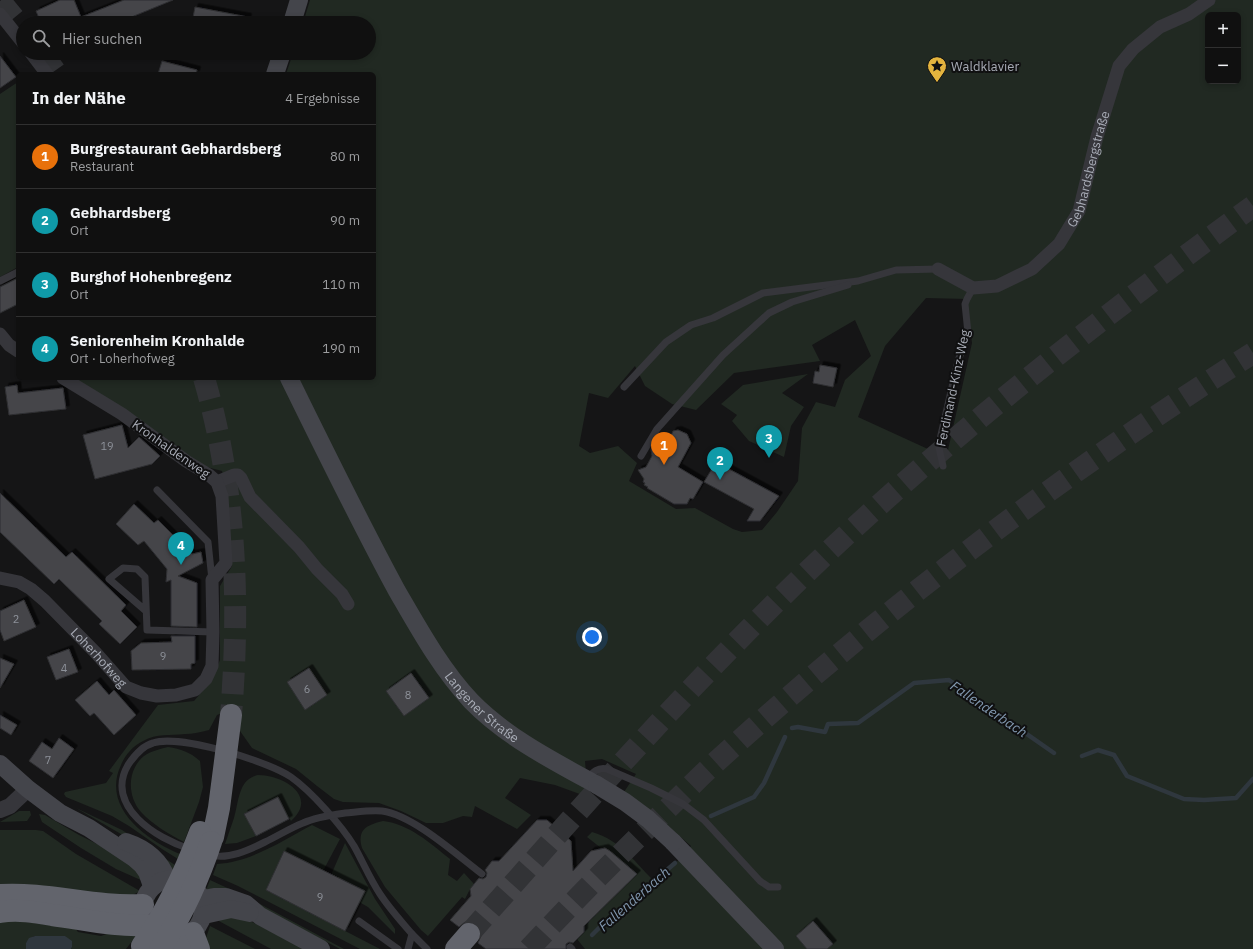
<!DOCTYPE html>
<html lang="de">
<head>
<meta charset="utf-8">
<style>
  body { margin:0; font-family:"IBM Plex Sans",sans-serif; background:#1e1e1e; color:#f1f3f6 }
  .controls { position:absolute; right:12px; top:12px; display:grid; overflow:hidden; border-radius:6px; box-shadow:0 2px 6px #0003 }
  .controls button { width:36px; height:36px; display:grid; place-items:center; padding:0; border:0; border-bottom:1px solid #303030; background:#101010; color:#f1f3f6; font:20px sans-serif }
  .you { position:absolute; left:592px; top:637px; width:14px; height:14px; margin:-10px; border:3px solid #fff; border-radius:50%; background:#1a73e8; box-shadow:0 0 0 6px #1a73e833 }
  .badge { display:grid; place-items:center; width:26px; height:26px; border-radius:50%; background:#e4b43e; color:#fff; font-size:13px; font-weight:700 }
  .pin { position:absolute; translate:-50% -33px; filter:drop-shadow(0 1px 2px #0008) }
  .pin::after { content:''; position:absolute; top:21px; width:14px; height:12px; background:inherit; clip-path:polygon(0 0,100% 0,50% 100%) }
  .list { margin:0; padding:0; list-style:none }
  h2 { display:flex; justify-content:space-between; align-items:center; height:52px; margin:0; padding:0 16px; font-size:17px }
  h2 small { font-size:13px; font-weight:400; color:#9c9d9f }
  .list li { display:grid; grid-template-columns:26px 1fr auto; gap:12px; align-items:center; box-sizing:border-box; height:64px; padding:0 16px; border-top:1px solid #303030 }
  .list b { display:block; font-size:15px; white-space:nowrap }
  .list p { margin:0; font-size:13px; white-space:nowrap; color:#9c9d9f }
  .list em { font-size:13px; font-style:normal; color:#9c9d9f }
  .icon { flex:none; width:22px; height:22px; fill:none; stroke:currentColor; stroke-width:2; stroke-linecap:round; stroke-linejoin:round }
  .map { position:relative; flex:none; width:1253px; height:949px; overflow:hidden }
  .search { position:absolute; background:#101010; box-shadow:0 2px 6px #0003; left:16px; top:16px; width:360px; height:44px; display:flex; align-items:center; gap:10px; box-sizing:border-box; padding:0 14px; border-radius:22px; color:#9c9d9f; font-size:15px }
  .panel { position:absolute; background:#101010; box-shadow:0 2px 6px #0003; left:16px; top:72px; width:360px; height:308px; border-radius:6px }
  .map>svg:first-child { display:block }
  .green { fill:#212922; fill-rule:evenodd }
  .water { fill:#2f373e }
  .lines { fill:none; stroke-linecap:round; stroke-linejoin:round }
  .stream { stroke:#2f373e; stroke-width:4.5 }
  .building { fill:#444549; stroke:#2f2f32; filter:url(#shadow) }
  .motorway-tunnel { stroke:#323336; stroke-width:22; stroke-dasharray:22 11; stroke-linecap:butt }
  .service { stroke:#36363b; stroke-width:7 }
  .minor { stroke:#36363b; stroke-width:13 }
  .tertiary { stroke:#36363b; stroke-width:16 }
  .secondary { stroke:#44454b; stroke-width:18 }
  .motorway { stroke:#62646c; stroke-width:22 }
  .secondary-bridge { stroke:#44454b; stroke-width:18 }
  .motorway-bridge { stroke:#62646c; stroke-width:22 }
  .labels { text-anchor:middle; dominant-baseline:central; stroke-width:4; stroke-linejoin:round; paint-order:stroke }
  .number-label { font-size:11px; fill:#8e929a }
  .poi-label { font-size:13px; fill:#a7abb5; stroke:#101011; text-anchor:start }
  .street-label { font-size:13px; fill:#a7abb5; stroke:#101011 }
  .water-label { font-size:14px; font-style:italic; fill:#8197ae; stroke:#101011 }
</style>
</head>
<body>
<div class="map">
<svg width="1253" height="949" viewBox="0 0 1253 949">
  <defs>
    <filter id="shadow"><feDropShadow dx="3.5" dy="-3.5" stdDeviation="0" flood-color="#0009"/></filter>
  </defs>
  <rect width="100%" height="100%" fill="#151516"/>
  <g class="green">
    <path d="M 310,0 L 1253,0 L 1253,949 L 585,949 L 577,939 L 584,932 L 584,927 L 586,924 L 637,874 L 610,851 L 605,848 L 601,848 L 587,837 L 592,832 C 621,840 636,864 657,884 L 691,846 L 645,806 L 624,792 L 636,774 L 602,759 L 585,761 L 588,797 L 555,785 L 520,778 L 505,798 L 531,815 L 517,829 L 475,806 L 472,817 L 463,816 L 443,823 L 426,823 L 401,811 L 379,803 L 343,802 L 334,799 L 317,786 L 296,769 L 252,748 L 240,731 L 240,714 L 222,713 L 217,715 L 209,730 C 201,732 193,734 185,734 C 170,736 157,733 143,741 C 133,746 125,755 121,765 C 101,807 146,840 180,854 L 178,859 L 162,849 L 129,826 L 112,816 L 66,797 L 64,794 L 65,792 L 106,783 L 113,773 L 109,771 L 158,705 L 194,701 L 211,681 L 220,660 L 220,586 L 232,566 L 227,489 L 222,471 L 203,466 L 72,378 L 374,378 L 374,74 L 286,74 L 293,53 L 369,53 L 369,23 L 303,23 ZM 1208,15 L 1238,15 L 1238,81 L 1208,81 ZM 926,298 L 967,299 L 972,343 L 948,450 L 941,455 L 858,417 L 885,346 ZM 855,320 L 871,356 L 845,380 L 835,407 L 816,402 L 802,428 L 798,481 L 777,512 L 762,530 L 742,532 L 733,529 L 695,508 L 676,509 L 629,481 L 637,463 L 618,446 L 590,453 L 579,446 L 589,393 L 608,398 L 635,366 L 645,386 L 672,404 L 696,410 L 734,373 L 820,361 L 812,345 Z"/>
    <polygon points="18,82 18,267 0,277 0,94"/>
    <polygon points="808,374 782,393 804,407 791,426 784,457 749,441 732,421 737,415 721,404 743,385"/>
    <path d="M 168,747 C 181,749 190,752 200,761 L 203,787 L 199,802 L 184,842 C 169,834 153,825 141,812 C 127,796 127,770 144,756 C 151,751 160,749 168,747 Z"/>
    <path d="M 258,775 C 283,775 319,796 291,821 L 278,797 L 245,813 L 256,836 L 237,843 L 225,844 C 228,835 231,827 234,818 C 239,802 238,779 258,775 Z"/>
    <polygon points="76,808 122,830 175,865 172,872 140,845"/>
    <polygon points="19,811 30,811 31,815 27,821 0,822"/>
    <polygon points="39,814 45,815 79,835 121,856 135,866 143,881 116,869 81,848 42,822"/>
    <path d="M 383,821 C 409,824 430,843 450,859 L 448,875 L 457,881 L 464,873 L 474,884 L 470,889 L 465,899 L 462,897 L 428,936 L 421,930 L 385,887 L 362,848 C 357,830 366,825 383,821 Z"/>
    <path d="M 312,825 L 340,839 L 323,871 L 284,851 L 266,890 L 380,949 L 360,949 L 238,886 L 213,875 L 217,864 C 251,862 282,841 312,825 Z"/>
    <polygon points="0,830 36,830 43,831 76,854 140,891 131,896 0,888"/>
    <polygon points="345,843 375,899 395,929 395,934 368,907 359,902 365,891 331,875"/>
    <polygon points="210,880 247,897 344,949 340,949 245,899 206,890"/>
    <polygon points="224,917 241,919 252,922 305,949 271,949 217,920"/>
    <polygon points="0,919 75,928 78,932 101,936 112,932 136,936 126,949 71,949 72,947 65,936 34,936 26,943 26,949 0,949"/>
    <polygon points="210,926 255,949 208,949 206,938"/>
  </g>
  <polygon class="water" points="35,936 65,936 72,941 72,947 71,949 26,949 26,943 29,938"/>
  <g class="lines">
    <g class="stream">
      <polyline points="792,728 798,727 825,732 828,724 858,723 914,683 949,680 1054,753"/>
      <polyline points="1082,756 1098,750 1114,755 1127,776 1184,799 1204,800 1236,798 1253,779"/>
      <polyline points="711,816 754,797 764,783 785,737"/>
      <polyline points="592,935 598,929 675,863"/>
    </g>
  </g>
  <g class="building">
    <polygon points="60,0 74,0 81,17 124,0 173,0 117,23 41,23 36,11"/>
    <polygon points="195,7 248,17 247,23 192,23"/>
    <polygon points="0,56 16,77 0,88"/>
    <polygon points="162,61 197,70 196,74 158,74"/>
    <polygon points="18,278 18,304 0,313 0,287"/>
    <polygon points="820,365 837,368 833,387 813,383 815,371 819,372"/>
    <polygon points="17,385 18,393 63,388 66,409 9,415 5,387"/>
    <polygon points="122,425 128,448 139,437 160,456 152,464 95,479 83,435"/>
    <polygon points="678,430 687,434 691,443 678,467 703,482 693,499 690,498 687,504 674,504 647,488 648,487 644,485 645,483 643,482 644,479 638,470 646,467 652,456 651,450 653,445 666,448 673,431"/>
    <polygon points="716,462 779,496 760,521 747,521 754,509 704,482"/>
    <polygon points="0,493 66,557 72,552 126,605 121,611 137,627 120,644 99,624 102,621 59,579 54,584 0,532"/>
    <polygon points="134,504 154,523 158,520 192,554 201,552 203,563 178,576 197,583 197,627 171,626 171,580 166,582 167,569 144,541 138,545 116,524"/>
    <polygon points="24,600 36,627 4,641 0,630 0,611"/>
    <polygon points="171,636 195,636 195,663 191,664 191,669 132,670 131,651 141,643 172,642"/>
    <polygon points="69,649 78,672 56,680 47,657"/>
    <polygon points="0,658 14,664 0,688"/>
    <polygon points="309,668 327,695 305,710 287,682"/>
    <polygon points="411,673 429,698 404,716 386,691"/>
    <polygon points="97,681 109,695 114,690 136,715 114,735 94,713 90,716 75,700"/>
    <polygon points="0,715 17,725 11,735 0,728"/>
    <polygon points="59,738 74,749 53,778 29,761 42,742 52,749"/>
    <polygon points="278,797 289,819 256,836 244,814"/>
    <polygon points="537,820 547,820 571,841 573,871 591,851 605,848 610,851 637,874 584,926 584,932 573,943 569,942 566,944 566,949 486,949 478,943 481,936 481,930 477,924 471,922 465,922 459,927 450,920 471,896 470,889 479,878 483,879 486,877 487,873 485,870 492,861 499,861"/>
    <polygon points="284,851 365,891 345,931 266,890"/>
    <polygon points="813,921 833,944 827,949 807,949 796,936"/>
  </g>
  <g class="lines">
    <g class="motorway-tunnel">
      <polyline points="0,1 23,29"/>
      <polyline points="42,53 57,74"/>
      <path d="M 204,378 C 236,487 240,602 231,715"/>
      <path d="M 469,934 C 584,804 700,673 827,553 C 961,427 1105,315 1253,206"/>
      <path d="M 529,949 C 572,903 616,858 662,814 C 680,797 697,779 716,762 C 882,610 1063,473 1253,353"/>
    </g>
    <g class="service">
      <polyline points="0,281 18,272"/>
      <polyline points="624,387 666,342 691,325 713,318 763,293 858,281 896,270 938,269"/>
      <polyline points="641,456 657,429 723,355 769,313 792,302 848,285"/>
      <polyline points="943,466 939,448 940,439 958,361 968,333 965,304 967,299 973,288"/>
      <polyline points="157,490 208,542 212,580"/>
      <polyline points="146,611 109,579 123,568 137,569 145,577 147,630 213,632"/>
      <path d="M 587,779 C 593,772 598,767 607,769 L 651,788 L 683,804 L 704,820 L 760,881 L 769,887 L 778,887"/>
      <path d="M 190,849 C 157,839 104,806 128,765 C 134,756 142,746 153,743 C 179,734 268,761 291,777 C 311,791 342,826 354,846 C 363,862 370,879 380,894 C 389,908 401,921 412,934 L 408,949"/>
      <path d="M 210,855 C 228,860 249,850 265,842 C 278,836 290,828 303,823 C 316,817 331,815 345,813 C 357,812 370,810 382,811 C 413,815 457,855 482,874"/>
      <polyline points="359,921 398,949"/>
      <polyline points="412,934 427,949"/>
      <polyline points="570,947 572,949"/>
    </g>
    <g class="minor">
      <polyline points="0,14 23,43"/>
      <polyline points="31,53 47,74"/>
      <path id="s1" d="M 938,269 L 973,288 L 997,286 L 1032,269 L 1059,244 L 1079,211 L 1097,137 L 1119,66 L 1133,49 L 1160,27 L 1189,14 L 1209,0"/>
      <polyline points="0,334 9,345 18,351"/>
      <polyline points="217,482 234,475 238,475 241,478 250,497 299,547 317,569 342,594 348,604"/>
      <path id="s2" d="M 0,578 L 19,582 L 31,589 L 45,601 L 96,653 L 126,687 L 141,693 L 157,696 L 176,695 L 195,690 L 206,679 L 212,666 L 213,632 L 212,580 L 226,563 L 222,496 L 217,482 L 209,475 L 186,461 L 122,414 L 63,378"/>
    </g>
    <polyline class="tertiary" points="0,810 10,806 28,789"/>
    <g class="secondary">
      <polyline points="292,23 299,0"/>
      <polyline points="275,74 282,53"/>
      <path id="s3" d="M 289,378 C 324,449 359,521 397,591 C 419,629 441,669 471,701 C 506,737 553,761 597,785"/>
      <polyline points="0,764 28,789 60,813 89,828 134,858 142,865 147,872 152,886"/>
      <path d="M 126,842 C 144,848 160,860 167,879"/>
      <polyline points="673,842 775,949"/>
      <circle cx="173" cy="909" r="30"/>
      <polyline points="203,899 214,897 226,897 246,904 260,916 321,949"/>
      <polyline points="204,915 231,909 250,913"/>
    </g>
    <g class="motorway">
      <polyline points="213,837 219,808 231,715"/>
      <path d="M 0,895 C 48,892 95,908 143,905"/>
      <path d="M 0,912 C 17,909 35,912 52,915 C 83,919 116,927 147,925"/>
      <polyline points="193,933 199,949"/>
      <polyline points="175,939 180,949"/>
      <polyline points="456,949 469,934"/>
    </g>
    <polyline class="secondary-bridge" points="597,785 625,802 648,819 673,842"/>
    <g class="motorway-bridge">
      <path d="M 142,946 C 167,911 185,872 200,832"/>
      <path d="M 160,949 C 183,914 198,881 211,842"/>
    </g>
  </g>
  <defs>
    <g id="sight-pin" transform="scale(1)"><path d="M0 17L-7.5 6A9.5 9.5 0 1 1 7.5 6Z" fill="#e4b43e" stroke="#101011"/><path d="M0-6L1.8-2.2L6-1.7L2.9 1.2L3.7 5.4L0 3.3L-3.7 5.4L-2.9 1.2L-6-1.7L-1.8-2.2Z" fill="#111"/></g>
  </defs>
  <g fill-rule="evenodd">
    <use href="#sight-pin" x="937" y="66"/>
  </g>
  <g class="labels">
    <g class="number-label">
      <text x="107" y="446">19</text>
      <text x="16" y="619">2</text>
      <text x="163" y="656">9</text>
      <text x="64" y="668">4</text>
      <text x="307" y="689">6</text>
      <text x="408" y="695">8</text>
      <text x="48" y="760">7</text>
      <text x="320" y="897">9</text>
    </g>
    <g class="poi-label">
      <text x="951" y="66">Waldklavier</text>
    </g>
    <g class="street-label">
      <text stroke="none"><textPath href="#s1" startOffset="221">Gebhardsbergstraße</textPath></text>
      <text transform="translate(953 388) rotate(-78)">Ferdinand-Kinz-Weg</text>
      <text transform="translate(171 449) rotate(35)">Kronhaldenweg</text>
      <text stroke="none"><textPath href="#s2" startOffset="130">Loherhofweg</textPath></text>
      <text stroke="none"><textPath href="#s3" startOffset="384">Langener Straße</textPath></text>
    </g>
    <g class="water-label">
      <text transform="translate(989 709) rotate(34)">Fallenderbach</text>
      <text transform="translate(634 899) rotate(-41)">Fallenderbach</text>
    </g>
  </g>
</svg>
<div class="controls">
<button>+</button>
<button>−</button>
</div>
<div class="you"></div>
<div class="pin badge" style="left:664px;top:465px;background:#e8710a">1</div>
<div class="pin badge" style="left:720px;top:480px;background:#0f9aa8">2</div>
<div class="pin badge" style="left:769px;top:458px;background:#0f9aa8">3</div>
<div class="pin badge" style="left:181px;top:565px;background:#0f9aa8">4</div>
<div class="search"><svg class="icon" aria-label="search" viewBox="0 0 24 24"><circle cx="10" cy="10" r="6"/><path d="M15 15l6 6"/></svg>Hier suchen</div>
<section class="panel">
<h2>In der Nähe<small>4 Ergebnisse</small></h2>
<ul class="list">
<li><span class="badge" style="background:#e8710a">1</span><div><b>Burgrestaurant Gebhardsberg</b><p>Restaurant</p></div><em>80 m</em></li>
<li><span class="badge" style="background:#0f9aa8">2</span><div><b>Gebhardsberg</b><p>Ort</p></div><em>90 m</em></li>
<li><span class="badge" style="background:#0f9aa8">3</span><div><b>Burghof Hohenbregenz</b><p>Ort</p></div><em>110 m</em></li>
<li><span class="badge" style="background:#0f9aa8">4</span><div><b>Seniorenheim Kronhalde</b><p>Ort · Loherhofweg</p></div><em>190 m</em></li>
</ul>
</section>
</div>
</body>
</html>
